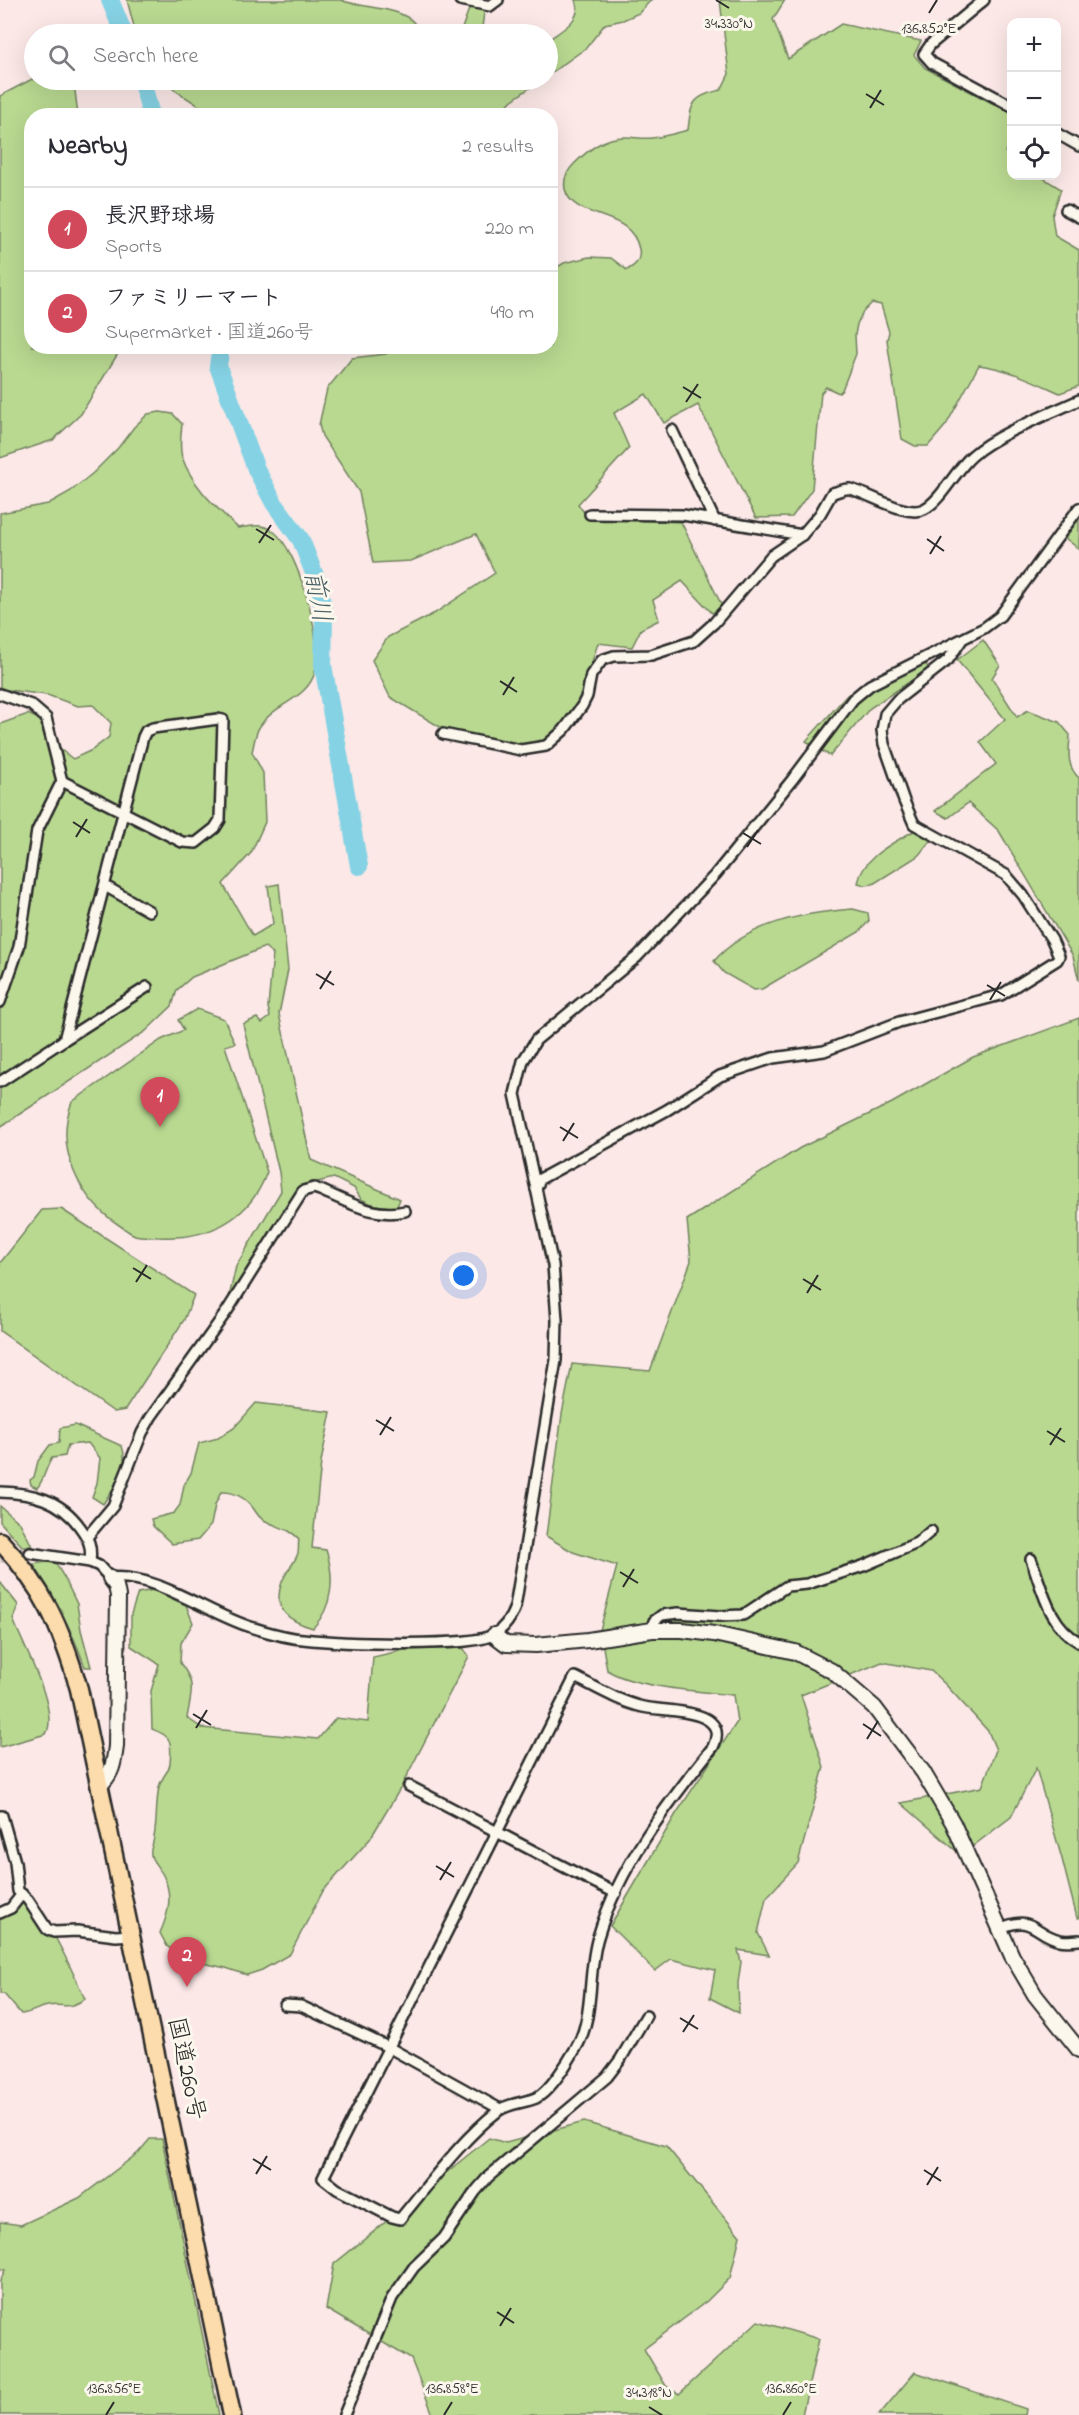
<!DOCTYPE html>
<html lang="en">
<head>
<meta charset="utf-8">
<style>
  body { margin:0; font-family:"Indie Flower","Klee One",sans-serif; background:#f2f2f3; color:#2b2b33 }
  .controls { position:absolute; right:18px; top:18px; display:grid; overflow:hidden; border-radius:12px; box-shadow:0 6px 24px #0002 }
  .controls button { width:54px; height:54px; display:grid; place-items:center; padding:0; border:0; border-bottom:2px solid #e1e1e2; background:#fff; color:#2b2b33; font:30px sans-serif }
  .you { position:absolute; left:464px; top:1276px; width:21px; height:21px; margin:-15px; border:4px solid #fff; border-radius:50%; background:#1a73e8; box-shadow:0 0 0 9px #1a73e833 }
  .badge { display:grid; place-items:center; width:39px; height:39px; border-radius:50%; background:#d1495b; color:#fff; font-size:20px; font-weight:700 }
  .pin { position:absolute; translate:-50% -50px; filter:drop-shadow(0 2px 3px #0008) }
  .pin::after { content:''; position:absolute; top:32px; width:21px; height:18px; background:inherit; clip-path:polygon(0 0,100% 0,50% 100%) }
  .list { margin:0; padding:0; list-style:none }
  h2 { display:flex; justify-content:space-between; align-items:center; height:78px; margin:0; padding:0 24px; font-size:26px }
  h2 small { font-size:20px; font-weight:400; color:#7c7c81 }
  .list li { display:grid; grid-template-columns:39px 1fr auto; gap:18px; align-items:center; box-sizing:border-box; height:84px; padding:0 24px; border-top:2px solid #e1e1e2 }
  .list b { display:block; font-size:22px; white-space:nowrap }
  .list p { margin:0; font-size:20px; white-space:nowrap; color:#7c7c81 }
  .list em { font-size:20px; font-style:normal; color:#7c7c81 }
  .icon { flex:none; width:33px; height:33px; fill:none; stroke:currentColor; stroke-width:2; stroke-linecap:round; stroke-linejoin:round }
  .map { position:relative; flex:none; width:1079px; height:2415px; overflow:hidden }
  .search { position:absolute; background:#fff; box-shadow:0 6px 24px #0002; left:24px; top:24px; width:534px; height:66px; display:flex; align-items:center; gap:15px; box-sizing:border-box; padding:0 21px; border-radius:33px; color:#7c7c81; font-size:22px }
  .panel { position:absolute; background:#fff; box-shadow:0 6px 24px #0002; left:24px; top:108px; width:534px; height:246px; border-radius:24px }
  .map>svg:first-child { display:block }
  .green { fill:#b9d991; stroke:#72825e; stroke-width:1.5 }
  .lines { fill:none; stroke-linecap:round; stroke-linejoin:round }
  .river { stroke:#85d2e4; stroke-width:18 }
  .secondary-tunnel { stroke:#d1c2c1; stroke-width:14; stroke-dasharray:14 7; stroke-linecap:butt }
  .street-casing { stroke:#2b2b2b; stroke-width:14 }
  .secondary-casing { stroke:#2b2b2b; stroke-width:18 }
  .highway-casing { stroke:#2b2b2b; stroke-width:21 }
  .street { stroke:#fbf7ec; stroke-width:9 }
  .secondary { stroke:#fbf7ec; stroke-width:14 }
  .highway { stroke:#fcdcac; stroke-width:16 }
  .ticks { fill:none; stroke:#2b2b2b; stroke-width:2 }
  .labels { text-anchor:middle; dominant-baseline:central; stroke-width:6; stroke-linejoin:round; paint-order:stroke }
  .street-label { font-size:24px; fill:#2b2b2b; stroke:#fbf7ec }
  .water-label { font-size:26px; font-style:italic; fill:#465d62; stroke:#fbf7ec }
  .ticks-label { font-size:15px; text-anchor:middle; fill:#2b2b2b; stroke:#fbf7ec; stroke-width:6; stroke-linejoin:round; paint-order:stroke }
</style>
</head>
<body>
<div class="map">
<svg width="1079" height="2415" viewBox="0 0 1079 2415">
  <rect width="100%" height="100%" fill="#fbe8e7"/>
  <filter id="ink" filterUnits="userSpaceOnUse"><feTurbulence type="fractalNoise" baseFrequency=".0167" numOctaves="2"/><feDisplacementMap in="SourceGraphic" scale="12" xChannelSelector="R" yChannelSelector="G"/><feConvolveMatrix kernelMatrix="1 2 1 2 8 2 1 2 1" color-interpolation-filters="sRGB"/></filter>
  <g filter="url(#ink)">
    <g class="green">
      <path d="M 127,0 L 341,0 C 362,9 401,6 415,24 L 416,34 L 136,34 Z"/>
      <path d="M 575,0 L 651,0 L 639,13 L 623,20 L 605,24 L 586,48 L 548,75 L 548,40 C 559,32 586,18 575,0 Z"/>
      <path d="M 720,0 L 785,0 L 773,19 L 788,59 L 841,24 L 921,41 L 914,55 L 925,68 L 1011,113 L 1011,142 L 1005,152 L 1011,157 L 1012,176 L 1040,176 L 1061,189 L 1052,216 L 1055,236 L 1079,250 L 1079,386 L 1060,393 C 1033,381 1009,369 979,365 L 946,425 L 928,446 L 915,446 L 902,439 L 887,340 L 889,332 L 881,305 L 872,303 L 863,312 L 857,324 L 855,335 L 856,354 L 842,390 L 839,393 L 826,387 L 821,393 L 812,489 L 792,517 L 756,518 L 698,405 L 664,423 L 646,394 L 614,413 L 629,448 L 578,504 L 588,518 L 681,522 L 722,606 L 712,613 L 682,581 L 653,600 L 659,620 L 641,629 L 632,647 L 598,643 L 579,703 L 562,729 L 543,744 L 521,747 L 445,730 L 390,697 L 372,660 L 388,637 L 435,613 L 495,573 L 476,534 L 411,561 L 373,563 L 359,492 L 322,436 L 319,425 L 327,389 L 352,358 L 386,354 L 388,347 L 550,346 L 551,271 L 564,263 L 589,257 L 611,258 L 627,270 C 636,265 641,260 639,249 C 631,208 573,222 565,189 C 563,179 567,171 574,164 C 588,150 604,137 625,137 C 634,137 643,139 652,138 C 664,137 677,133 688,130 C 691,102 693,96 721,90 L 729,74 Z"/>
      <polygon points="470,6 482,8 484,13 481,34 460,34"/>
      <polygon points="34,78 34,80 70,80 75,91 78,115 32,116 32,346 122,347 81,414 53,440 0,458 0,96"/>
      <polygon points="165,80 541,80 511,101 498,116 213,115 173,89"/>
      <path d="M 160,412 L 173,414 L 182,424 C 181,434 179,447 182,457 C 192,486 216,507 238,528 C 251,526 262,523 273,531 C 298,548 324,643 315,672 C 307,700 275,703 260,726 C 255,733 254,744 252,752 L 263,773 L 265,822 L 251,853 L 223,884 L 253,936 L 273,924 L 268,886 L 279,884 L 288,970 L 279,1014 L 311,1160 L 400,1199 L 396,1209 L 382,1209 L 361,1199 L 354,1188 L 334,1178 L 304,1185 L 228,1302 L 236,1266 L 281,1191 L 279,1172 L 243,1024 L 257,1018 L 262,1023 L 270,1017 L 268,1007 L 273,954 L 265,947 L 192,977 L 177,990 L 172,1006 L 146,1031 L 0,1127 L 0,724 L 28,714 L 43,721 L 49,741 L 73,759 L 92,750 L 109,737 L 111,723 L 93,705 L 78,706 L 47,695 L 0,689 L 0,513 L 48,504 L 71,491 L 93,473 L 118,448 L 134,427 L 148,414 Z"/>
      <polygon points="1079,518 1079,549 1065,538"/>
      <path d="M 983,640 L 1000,665 L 992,678 L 1017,717 L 1028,710 L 1059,722 L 1070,735 C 1069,752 1066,766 1079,778 L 1079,981 L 1073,956 L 999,831 L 968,803 L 948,818 L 935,811 L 996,764 L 980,742 L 1005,719 L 957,660 Z"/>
      <polygon points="919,654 929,669 870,708 830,756 806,741 847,695"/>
      <path d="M 915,830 L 930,841 L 918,856 L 873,884 L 865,885 L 858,883 C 863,856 894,843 915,830 Z"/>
      <path d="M 853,909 L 868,913 L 869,921 L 859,932 L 762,989 L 754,990 L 724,973 L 714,961 C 749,922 804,913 853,909 Z"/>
      <path d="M 197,1009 L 224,1019 L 235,1043 L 225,1046 L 267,1172 C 250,1220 207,1240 158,1237 C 151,1236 141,1237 135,1235 C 129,1233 124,1228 119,1225 C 79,1199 54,1148 72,1102 L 161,1040 L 184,1030 L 178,1020 Z"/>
      <path d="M 1079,1018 L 1079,1918 L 1077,1918 L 1062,1859 L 1036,1768 L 1011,1817 L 961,1855 L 901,1803 L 982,1787 L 996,1750 L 988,1731 L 946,1685 L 931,1671 L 882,1662 L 801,1695 L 824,1767 L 798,1863 L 766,1898 L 758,1933 L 769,1955 L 738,1950 L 741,1962 L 738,1983 L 739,2013 L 710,1998 L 715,1970 L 671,1959 L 655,1971 L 610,1926 L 676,1814 L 737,1722 L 733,1695 C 699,1691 635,1688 607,1670 L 600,1630 L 617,1566 L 573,1552 L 546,1536 L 562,1414 L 572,1364 L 650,1371 L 691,1261 L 687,1220 L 800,1148 L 892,1103 L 973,1057 Z"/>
      <polygon points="61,1209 194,1295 184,1320 125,1410 114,1412 0,1331 0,1263 42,1210"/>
      <path d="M 256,1403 L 331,1412 L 321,1462 L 312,1548 L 326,1550 C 335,1577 333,1607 313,1628 C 288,1621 272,1609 282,1582 C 286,1571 295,1563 298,1553 C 299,1549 298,1543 299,1539 C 288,1527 275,1527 262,1519 C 258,1516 256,1512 253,1508 C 246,1498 233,1491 221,1492 L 215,1505 L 211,1525 L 198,1540 L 172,1544 L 153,1526 L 151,1519 L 174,1513 L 180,1505 L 184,1485 L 191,1473 L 199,1443 L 218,1438 L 234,1428 Z"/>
      <path d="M 75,1425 L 122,1446 C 130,1466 114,1487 103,1504 L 92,1497 L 97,1483 L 100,1458 L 88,1443 L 68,1445 L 65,1456 L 52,1458 C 45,1468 45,1479 37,1488 L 31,1485 L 30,1480 L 34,1477 L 38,1461 L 50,1445 L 59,1443 L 60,1428 Z"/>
      <polygon points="0,1506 20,1523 32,1546 22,1546 0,1522"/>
      <path d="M 54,1561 L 64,1577 L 77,1604 L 81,1630 L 91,1667 L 85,1667 C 72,1630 55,1597 33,1564 Z"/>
      <path d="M 0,1582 L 18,1605 L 13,1619 C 22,1644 60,1710 46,1734 L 0,1747 Z"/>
      <path d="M 153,1590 L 186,1605 L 193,1623 L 181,1643 L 180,1663 C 197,1684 191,1693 187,1718 L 202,1728 L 318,1739 L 336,1718 L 368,1722 L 373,1657 L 404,1650 L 463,1648 L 469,1656 L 400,1789 L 370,1839 L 323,1891 L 290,1954 L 262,1970 L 247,1975 L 226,1968 L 198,1962 L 178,1955 L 167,1946 L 160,1933 C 169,1913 173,1895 163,1875 C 158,1865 147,1859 152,1846 C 158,1827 155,1806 159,1787 C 161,1780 164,1776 168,1770 C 171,1765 171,1749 170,1743 C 168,1735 159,1732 152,1729 L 151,1691 L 159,1664 L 131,1646 L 131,1614 L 138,1593 Z"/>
      <path d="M 26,1891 C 51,1925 68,1961 85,1999 C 65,2011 66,2003 48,2006 C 39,2007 32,2013 21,2014 L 4,1994 L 0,1994 L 0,1918 L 13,1914 Z"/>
      <polygon points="584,2122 666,2146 740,2236 730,2278 707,2301 644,2349 666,2386 679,2394 758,2321 819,2339 802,2415 431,2415 432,2412 411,2359 326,2309 334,2264 489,2138 506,2143"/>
      <polygon points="150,2139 162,2139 219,2415 0,2415 0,2281 5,2270 0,2269 0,2222 21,2225 79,2198 138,2153"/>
      <polygon points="915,2372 1026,2409 1025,2415 879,2415"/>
    </g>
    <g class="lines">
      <g class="river">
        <polyline points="110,0 124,34"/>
        <polyline points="142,80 151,116"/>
        <polyline points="221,346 218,366 256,469 274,503 301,540 319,586 324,616 323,665 359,866"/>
      </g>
      <polyline class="secondary-tunnel" points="0,1556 30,1553"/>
      <g class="street-casing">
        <g id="street">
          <polyline points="460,0 490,6 498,0"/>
          <polyline points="984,0 931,44 924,54 932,63 1012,106"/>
          <polyline points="1056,133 1079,146"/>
          <polyline points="1066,210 1079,217"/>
          <polyline points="672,430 715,521"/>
          <polyline points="590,514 683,515 802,535"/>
          <polyline points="0,694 31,705 46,718 62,781 37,831 19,947 0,1002"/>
          <path d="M 443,734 L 521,750 L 546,746 L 564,730 L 582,706 L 587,696 L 591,675 L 602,660 L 614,656 L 651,655 L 694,641 L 714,623 L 771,556 L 802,535 L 820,514 L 832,493 C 838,492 844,488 850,489 C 869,493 906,518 924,509 C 941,501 956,469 973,455 C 997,434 1049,414 1079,400"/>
          <polyline points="105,886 149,911"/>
          <polyline points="64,1040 147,987"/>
          <polyline points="0,1082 64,1040 143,737 146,731 153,728 218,719 223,720 220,820 215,828 196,843 182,842 62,781"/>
          <polyline points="536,1189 540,1179 667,1110 720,1076 773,1058 824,1051 899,1022 1001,995 1057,960 1059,956 1052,940 1023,895 1006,875 914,824 904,801 884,744 882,730 885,714 897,700 948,660 961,641"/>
          <path d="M 0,1492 C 32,1493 60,1499 80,1527 C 89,1539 92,1547 90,1562"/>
          <path d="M 87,1537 L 113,1506 L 142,1433 L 151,1417 L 227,1311 L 303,1191 L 314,1188 L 320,1190 C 349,1202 373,1218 405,1211"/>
          <path d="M 30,1553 L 90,1562 L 99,1566 L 110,1578 C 158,1573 208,1615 254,1628 C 270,1633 287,1638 303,1639 C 337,1643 468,1648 493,1635 C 504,1629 511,1618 515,1607 L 556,1360 L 557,1320 L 553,1265 L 515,1094 L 523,1061 L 536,1040 L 637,957 L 715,875 L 792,780 L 853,699 L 870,685 L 984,628 L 1000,616 L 1079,508"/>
          <path d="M 1031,1559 C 1042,1588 1049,1626 1079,1642"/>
          <polyline points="652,1630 654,1621 662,1615 678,1613 720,1616 743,1615 787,1586 807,1584 863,1566 917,1543 931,1531"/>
          <path d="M 575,1677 C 597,1688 618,1701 643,1707 C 664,1712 732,1707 713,1747 C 667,1804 619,1866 598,1937 C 587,1973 595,2016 576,2048 C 568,2062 550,2091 536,2098 C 524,2103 508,2103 498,2111 C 460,2141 431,2182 400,2219 L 392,2217 L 337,2189 L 323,2178 Z"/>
          <path d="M 409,1786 C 478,1821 546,1859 616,1893"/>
          <polyline points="0,1816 2,1816 15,1862 18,1891 28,1900 47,1929 54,1932 77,1931 116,1936 132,1935"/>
          <polyline points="0,1913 11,1908 22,1894"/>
          <path d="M 999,1929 C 1034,1913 1033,1934 1060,1940 C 1066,1942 1073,1940 1079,1940"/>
          <polyline points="285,2005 301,2006 388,2047 500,2109"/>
          <polyline points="344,2415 392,2298 414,2267 444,2238 475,2192 488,2177 607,2077 620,2060 646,2016"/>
        </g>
      </g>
      <g class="secondary-casing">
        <g id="secondary">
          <polyline points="494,1635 506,1644 536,1645 588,1640 652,1630 682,1630 714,1634 795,1652 832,1671 874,1707 923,1772 953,1823 1012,1956 1035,1995 1079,2050"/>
          <path d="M 99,1786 C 112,1775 114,1763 116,1746 L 118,1596 L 116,1586 L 110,1578"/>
        </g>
      </g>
      <g class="highway-casing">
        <path id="highway" d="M 0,1541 C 44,1588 61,1627 79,1689 L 232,2415"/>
      </g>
      <use href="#street" class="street"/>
      <use href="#secondary" class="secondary"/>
      <use href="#highway" class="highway"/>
    </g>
  </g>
  <path class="ticks" d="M 716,0 L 729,8M 929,13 L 937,0M 866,94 L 884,105M 870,108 L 881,90M 683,387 L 701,398M 686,402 L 698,384M 256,529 L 274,540M 927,539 L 944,551M 259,543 L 271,525M 930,554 L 941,536M 500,681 L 517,692M 503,695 L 514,677M 73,822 L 90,833M 743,833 L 761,844M 76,837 L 87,819M 747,847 L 758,830M 316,974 L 334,985M 987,985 L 1005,996M 320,989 L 331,971M 990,1000 L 1001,982M 560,1127 L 578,1138M 563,1141 L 574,1123M 133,1268 L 151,1279M 803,1279 L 821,1290M 136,1282 L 147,1265M 807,1293 L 818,1275M 376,1420 L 394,1431M 1047,1431 L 1065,1442M 380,1435 L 391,1417M 1050,1445 L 1061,1428M 620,1572 L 638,1583M 623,1587 L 634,1569M 193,1714 L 211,1725M 863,1724 L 881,1736M 196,1728 L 207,1710M 867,1739 L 878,1721M 436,1866 L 454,1877M 440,1880 L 451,1862M 680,2018 L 698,2029M 683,2032 L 694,2015M 253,2159 L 271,2170M 924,2170 L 941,2181M 256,2174 L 267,2156M 927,2185 L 938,2167M 497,2312 L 514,2323M 500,2326 L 511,2308M 649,2407 L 662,2415M 106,2415 L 114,2402M 444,2415 L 452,2402M 783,2415 L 791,2402"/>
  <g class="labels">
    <g class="street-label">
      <text transform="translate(185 2069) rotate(78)">国道260号</text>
    </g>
    <g class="water-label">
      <text transform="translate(316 597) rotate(79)">前川</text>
    </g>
  </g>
  <g class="ticks-label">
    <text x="729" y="28">34.330°N</text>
    <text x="929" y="33">136.852°E</text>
    <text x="114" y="2393">136.856°E</text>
    <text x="452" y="2393">136.858°E</text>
    <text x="791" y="2393">136.860°E</text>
    <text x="649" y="2397">34.318°N</text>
  </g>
</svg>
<div class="controls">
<button>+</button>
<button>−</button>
<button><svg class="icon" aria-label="locate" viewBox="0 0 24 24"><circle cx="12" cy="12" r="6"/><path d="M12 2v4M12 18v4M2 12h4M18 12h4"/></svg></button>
</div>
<div class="you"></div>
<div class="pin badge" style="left:160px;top:1127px">1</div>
<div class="pin badge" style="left:187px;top:1987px">2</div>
<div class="search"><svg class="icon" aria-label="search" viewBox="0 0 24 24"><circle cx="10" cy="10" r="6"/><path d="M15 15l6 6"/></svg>Search here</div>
<section class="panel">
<h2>Nearby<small>2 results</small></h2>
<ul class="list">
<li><span class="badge">1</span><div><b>長沢野球場</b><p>Sports</p></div><em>220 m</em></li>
<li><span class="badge">2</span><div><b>ファミリーマート</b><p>Supermarket · 国道260号</p></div><em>490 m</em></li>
</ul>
</section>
</div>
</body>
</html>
